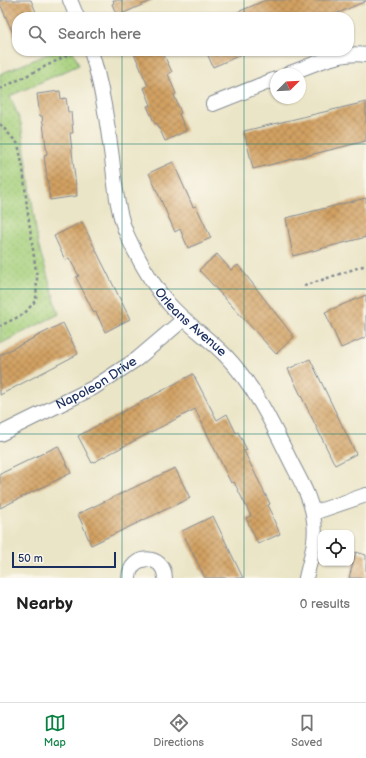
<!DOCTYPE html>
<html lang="en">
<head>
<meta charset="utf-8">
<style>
  body { margin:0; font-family:"Balsamiq Sans",sans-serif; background:#f2f2f2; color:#222 }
  .controls { position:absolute; right:12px; bottom:12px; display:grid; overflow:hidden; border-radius:8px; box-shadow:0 1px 3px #0004 }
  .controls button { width:36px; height:36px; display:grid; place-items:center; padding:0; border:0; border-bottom:1px solid #e0e0e0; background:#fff; color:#222; font:20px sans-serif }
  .compass { position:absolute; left:270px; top:68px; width:36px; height:36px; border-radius:50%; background:#fff; box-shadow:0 1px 3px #0004; rotate:66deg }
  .scale { position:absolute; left:12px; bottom:10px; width:104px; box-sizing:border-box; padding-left:4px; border:2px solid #1b2f5e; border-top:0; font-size:11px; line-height:14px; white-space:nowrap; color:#1b2f5e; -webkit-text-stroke:3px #fbf7ec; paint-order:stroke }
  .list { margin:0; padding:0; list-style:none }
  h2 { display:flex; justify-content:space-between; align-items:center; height:52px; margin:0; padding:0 16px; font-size:17px }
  h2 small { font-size:13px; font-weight:400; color:#767676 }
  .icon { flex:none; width:22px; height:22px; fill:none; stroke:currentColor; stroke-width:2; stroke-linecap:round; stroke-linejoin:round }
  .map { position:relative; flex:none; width:366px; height:578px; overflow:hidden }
  .search { position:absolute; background:#fff; box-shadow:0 1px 3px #0004; left:12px; right:12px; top:12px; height:44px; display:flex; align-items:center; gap:10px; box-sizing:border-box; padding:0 14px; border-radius:16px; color:#767676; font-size:15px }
  .sheet { height:124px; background:#fff }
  nav { display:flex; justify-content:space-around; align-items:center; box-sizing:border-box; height:56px; border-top:1px solid #e0e0e0; background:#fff; font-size:11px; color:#767676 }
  nav a { display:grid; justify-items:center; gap:2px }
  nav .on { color:#0b8043 }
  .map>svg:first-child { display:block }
  .grass { fill:url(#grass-dots); stroke:#60806d }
  .building { fill:url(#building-cross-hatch) }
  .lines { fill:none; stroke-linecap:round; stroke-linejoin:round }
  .minor-casing { stroke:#838a92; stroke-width:16 }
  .path { stroke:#838a92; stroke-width:2.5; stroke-dasharray:3 3; stroke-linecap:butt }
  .minor { stroke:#fff; stroke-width:14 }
  .grid { fill:none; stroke:#0f766e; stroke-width:1; stroke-opacity:0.55 }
  .labels { text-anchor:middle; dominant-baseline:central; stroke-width:3.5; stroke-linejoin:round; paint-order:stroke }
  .street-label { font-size:13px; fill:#1b2f5e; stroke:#fbf7ec }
</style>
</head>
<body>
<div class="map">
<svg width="366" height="578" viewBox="0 0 366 578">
  <defs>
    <pattern id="grass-dots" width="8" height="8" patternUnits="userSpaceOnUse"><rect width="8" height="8" fill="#a6d07c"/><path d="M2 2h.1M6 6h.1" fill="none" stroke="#8eb36e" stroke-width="1.8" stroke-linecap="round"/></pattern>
    <pattern id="building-cross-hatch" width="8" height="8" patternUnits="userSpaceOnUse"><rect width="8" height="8" fill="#d2a162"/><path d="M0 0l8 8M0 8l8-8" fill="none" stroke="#aa8454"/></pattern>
  </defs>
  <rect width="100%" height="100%" fill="#fbf7ec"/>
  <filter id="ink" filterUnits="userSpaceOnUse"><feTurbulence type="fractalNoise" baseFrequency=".025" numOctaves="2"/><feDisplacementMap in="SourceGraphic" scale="8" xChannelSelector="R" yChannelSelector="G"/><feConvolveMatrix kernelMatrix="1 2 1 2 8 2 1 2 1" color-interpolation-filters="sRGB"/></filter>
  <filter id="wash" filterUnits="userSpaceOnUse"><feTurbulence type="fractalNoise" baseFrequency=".012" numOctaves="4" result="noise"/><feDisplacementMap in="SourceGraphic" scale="16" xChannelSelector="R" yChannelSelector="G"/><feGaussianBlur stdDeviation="0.9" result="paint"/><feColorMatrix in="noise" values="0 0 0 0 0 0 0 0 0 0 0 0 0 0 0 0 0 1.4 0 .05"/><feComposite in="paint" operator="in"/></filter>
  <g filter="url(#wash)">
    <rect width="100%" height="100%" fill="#ebe5c7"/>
    <polygon class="grass" points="55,51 73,51 79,65 10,96 21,123 38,244 59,314 0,344 0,74"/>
    <g id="blocks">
      <g class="building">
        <polygon points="0,0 31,0 38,17 17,17 17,42 0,4"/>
        <polygon points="113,0 153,0 117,16 112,4 114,3"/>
        <polygon points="266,0 366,0 366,1 329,17 226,17"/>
        <polygon points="133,51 162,51 172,72 168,74 176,94 174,95 181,113 179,114 186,131 165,141 157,123 155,124 147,106 151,105 144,88 148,86"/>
        <polygon points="206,51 250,51 213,67"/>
        <polygon points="60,91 61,99 66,98 68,112 71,112 73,133 70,133 77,196 50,200 44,155 47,154 42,116 40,116 37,94"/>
        <polygon points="366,102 366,141 253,169 244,131"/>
        <polygon points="173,162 193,207 196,206 211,238 188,248 180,229 175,232 149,173"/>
        <polygon points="366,198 366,237 293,256 286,218"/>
        <polygon points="82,222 130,319 105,332 96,312 94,313 76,277 79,276 69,258 65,260 54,236"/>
        <polygon points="217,254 231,270 238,265 294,337 276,354 199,270"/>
        <polygon points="366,295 366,337 341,348 325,312"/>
        <polygon points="63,323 78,354 0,395 0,355"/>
        <polygon points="310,359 356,454 335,465 288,369"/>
        <polygon points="193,374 217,420 227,414 236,433 238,432 247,450 244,451 270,504 268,505 273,515 272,516 280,534 258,544 246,518 251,516 234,482 231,483 195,409 92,463 78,436"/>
        <polygon points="58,446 71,473 0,508 0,474"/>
        <polygon points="175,468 190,498 91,545 78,514"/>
        <polygon points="213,516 243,578 205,578 182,531"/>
        <polygon points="356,552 366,555 366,578 349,578"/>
      </g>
    </g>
  </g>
  <g filter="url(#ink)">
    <use href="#blocks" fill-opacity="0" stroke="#838a92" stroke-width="1"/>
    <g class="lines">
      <g class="minor-casing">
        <g id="minor">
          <polyline points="70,0 77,17"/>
          <path id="s1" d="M 91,51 C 102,86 107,121 112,158 C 115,184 117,213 128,237 C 139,261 152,284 169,304 C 186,323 207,337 225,355 C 254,385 272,423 290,460 C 300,480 312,499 314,521 C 317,540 310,560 306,578"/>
          <path d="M 288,74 C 312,65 340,51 366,55"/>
          <polyline points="213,104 276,79"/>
          <path id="s2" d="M 0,434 L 93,388 L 137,359 L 184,319"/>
          <polyline points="313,513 366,495"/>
          <path d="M 129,578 C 130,553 164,553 165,578"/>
        </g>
      </g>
      <g class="path">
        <polyline points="0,89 76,51"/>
        <polyline points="0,124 18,144 23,168 27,207 37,278 36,300 24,314 0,326"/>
        <polyline points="304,286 366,265"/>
      </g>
      <use href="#minor" class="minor"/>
    </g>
  </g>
  <path class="grid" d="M 122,0 L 122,17M 244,0 L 244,17M 122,51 L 122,578M 244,51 L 244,578M 0,144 L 366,144M 0,289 L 366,289M 0,434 L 366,434"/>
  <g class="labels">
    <g class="street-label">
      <text stroke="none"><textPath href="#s1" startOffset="297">Orleans Avenue</textPath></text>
      <text stroke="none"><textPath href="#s2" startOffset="109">Napoleon Drive</textPath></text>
    </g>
  </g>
</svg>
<div class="controls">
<button><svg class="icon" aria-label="locate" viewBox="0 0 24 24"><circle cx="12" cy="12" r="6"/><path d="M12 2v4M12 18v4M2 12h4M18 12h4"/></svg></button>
</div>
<svg class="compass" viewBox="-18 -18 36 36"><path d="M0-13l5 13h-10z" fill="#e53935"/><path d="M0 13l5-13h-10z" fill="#767676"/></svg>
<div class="scale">50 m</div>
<div class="search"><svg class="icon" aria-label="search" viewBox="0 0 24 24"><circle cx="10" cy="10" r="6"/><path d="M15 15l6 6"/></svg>Search here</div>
</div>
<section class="sheet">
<h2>Nearby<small>0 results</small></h2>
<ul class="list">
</ul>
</section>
<nav>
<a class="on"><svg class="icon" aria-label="map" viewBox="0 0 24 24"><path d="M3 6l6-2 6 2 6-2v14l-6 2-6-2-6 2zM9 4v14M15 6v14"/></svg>Map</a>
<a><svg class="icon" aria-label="directions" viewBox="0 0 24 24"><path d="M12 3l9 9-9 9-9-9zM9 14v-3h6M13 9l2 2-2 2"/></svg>Directions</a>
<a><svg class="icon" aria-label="saved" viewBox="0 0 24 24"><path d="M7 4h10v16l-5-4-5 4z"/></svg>Saved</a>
</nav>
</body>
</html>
